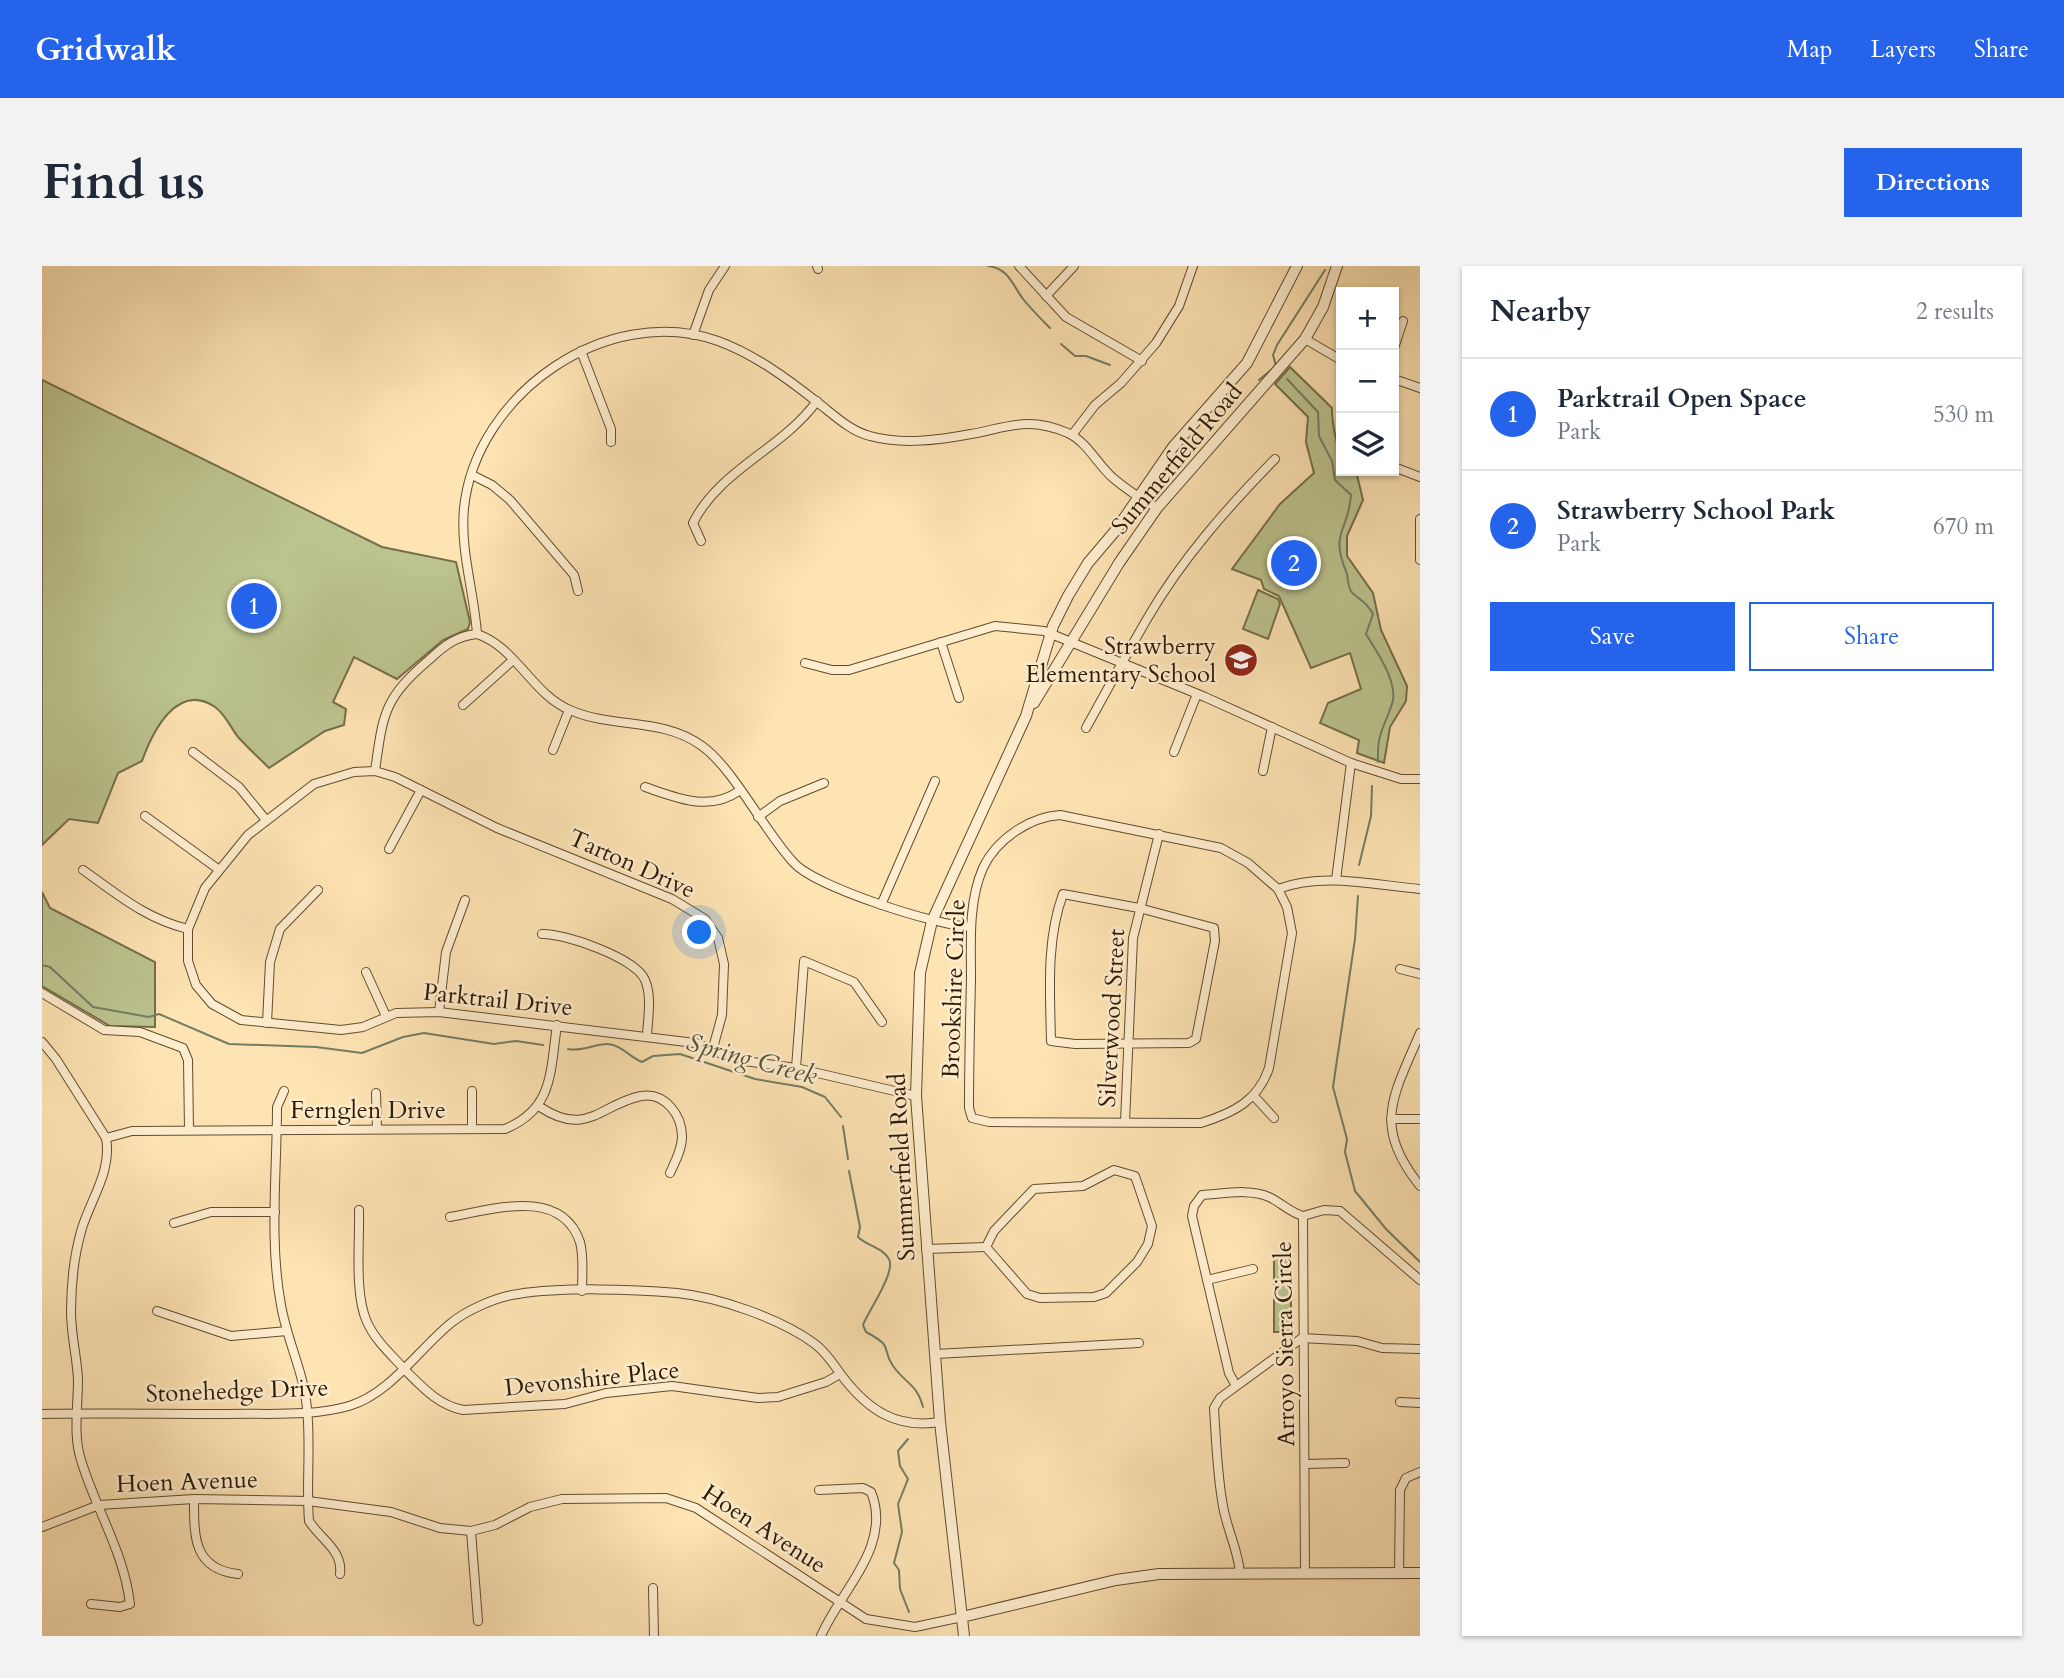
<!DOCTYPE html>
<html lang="en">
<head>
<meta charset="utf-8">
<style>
  body { margin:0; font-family:Cardo,serif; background:#f2f2f3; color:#1f2937 }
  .controls { position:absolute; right:21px; top:21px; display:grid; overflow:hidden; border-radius:0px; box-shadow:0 2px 5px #0004 }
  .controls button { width:63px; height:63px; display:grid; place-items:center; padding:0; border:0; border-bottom:2px solid #e0e1e3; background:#fff; color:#1f2937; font:35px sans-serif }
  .you { position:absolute; left:658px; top:667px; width:24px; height:24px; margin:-18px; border:5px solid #fff; border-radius:50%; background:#1a73e8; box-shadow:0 0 0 10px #1a73e833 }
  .badge { display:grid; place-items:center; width:46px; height:46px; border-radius:50%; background:#2563eb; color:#fff; font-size:23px; font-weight:700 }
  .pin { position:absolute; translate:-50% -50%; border:4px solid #fff; box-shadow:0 2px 7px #0006 }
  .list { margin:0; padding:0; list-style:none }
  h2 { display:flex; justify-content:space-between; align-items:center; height:91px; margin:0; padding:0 28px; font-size:30px }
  h2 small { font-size:23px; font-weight:400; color:#747a83 }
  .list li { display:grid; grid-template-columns:46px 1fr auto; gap:21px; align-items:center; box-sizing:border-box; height:112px; padding:0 28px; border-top:2px solid #e0e1e3 }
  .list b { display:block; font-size:26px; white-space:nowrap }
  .list p { margin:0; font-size:23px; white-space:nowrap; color:#747a83 }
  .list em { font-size:23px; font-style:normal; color:#747a83 }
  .actions { display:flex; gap:14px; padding:21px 28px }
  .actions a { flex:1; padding:16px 0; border:2px solid #2563eb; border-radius:0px; text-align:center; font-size:24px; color:#2563eb }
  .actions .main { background:#2563eb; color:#fff }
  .icon { flex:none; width:38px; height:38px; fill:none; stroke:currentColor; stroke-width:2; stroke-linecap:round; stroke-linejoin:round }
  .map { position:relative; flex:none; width:1378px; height:1370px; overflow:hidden; border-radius:0px }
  header { display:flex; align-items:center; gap:42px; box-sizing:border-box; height:98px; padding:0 35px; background:#2563eb; color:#fff }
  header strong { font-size:33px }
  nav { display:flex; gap:38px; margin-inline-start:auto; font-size:24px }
  .intro { display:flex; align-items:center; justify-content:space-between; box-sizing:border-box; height:168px; padding:0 42px }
  h1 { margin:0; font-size:49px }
  .button { padding:18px 32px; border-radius:0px; background:#2563eb; color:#fff; font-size:24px; font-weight:700 }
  main { display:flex; gap:42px; padding:0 42px }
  aside { flex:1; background:#fff; border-radius:0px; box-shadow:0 2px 5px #0004 }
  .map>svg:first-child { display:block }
  .green { fill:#bcc48f; stroke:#756e4a; stroke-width:2 }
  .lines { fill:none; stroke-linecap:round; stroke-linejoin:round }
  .stream { stroke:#737d66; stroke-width:2 }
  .minor-casing { stroke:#624c30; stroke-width:10 }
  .tertiary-casing { stroke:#624c30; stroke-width:12 }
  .minor { stroke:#feedce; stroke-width:8 }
  .tertiary { stroke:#feedce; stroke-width:10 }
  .labels { text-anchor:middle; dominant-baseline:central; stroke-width:5; stroke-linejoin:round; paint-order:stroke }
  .street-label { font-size:24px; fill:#2e1904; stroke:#feedce }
  .poi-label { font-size:24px; fill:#2e1904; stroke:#feedce; text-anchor:end }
  .water-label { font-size:26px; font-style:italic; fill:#56533d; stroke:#feedce }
</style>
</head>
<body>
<header>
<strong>Gridwalk</strong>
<nav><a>Map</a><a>Layers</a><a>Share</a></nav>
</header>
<div class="intro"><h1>Find us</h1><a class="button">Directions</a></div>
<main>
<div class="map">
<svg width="1378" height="1370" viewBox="0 0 1378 1370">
  <rect width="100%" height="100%" fill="#fee3b3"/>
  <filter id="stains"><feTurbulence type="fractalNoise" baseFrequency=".00286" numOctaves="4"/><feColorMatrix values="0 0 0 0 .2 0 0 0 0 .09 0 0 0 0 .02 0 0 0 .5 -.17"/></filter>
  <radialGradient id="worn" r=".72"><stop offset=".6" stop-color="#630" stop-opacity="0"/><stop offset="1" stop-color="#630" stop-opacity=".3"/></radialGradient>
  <g class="green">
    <path d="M 1248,101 L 1290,142 C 1289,164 1299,183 1299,205 L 1314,205 L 1321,234 L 1305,270 L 1305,290 L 1331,327 L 1339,364 L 1365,420 L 1364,435 L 1348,461 L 1342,497 L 1315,487 L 1317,474 L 1278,457 L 1286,437 L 1319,423 L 1308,387 L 1269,402 L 1237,330 L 1222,323 L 1219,314 L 1190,303 L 1238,238 L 1272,207 L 1264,176 L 1266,151 L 1233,118 Z"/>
    <path d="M 0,114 L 340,281 L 414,296 L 428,356 L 426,363 L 401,374 L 355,413 L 312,391 L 291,436 L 304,443 L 302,459 L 283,465 L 227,502 C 217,492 206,482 196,471 C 189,462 183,448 173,441 C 135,415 110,467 100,495 L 76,507 L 56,557 L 27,553 L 0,579 Z"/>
    <polygon points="1216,324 1236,333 1238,338 1226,373 1201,363"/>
    <polygon points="0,626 8,642 113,696 113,761 68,760 0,720"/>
    <rect x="1232" y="990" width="17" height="76"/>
  </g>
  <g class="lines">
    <g class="stream">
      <path d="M 946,0 C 966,2 970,18 981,33 C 989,43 999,53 1008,62"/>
      <polyline points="1019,78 1033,90 1044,90 1068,99"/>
      <path d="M 1245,113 L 1276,146 L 1277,170 L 1290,195 L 1293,214 L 1309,229 C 1306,269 1287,264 1305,308 C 1306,313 1306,320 1309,325 C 1313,332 1323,333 1331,348 L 1324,368 C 1335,386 1357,417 1350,438 C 1341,465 1335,466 1336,496"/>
      <polyline points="1217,114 1234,100 1231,89 1235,79 1283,4"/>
      <polyline points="1317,599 1329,550 1330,520"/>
      <polyline points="1316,630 1313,673 1291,821 1305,873 1303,886 1313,925 1344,963 1378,996"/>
      <polyline points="0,699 8,701 51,741 107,751 117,748 187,778 274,781 320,787 361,771 382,767 452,778 474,775 501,779"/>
      <path d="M 526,783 C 541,786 552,778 565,778 C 578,778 589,792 600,796 L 611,790 L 638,788 L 713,813 L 760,821 L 783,831 L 799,851"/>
      <polyline points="801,860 806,893"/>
      <path d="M 807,905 L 818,961 L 816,971 C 825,980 840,981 847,993 C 854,1006 827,1044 821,1059 L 824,1066 C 854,1082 838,1081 851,1100 C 864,1118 875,1118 881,1141"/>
      <polyline points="866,1173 856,1185 858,1200 866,1213 856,1238 860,1266 852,1297 857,1304 858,1323 867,1346"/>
    </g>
    <g class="minor-casing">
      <g id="minor">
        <polyline points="775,0 776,3"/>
        <polyline points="977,0 1024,51 1100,95"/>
        <polyline points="1004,30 1032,0"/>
        <polyline points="651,69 667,24 683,0"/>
        <polyline points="1263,73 1299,94"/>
        <polyline points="1352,82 1361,55"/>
        <polyline points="539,85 569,163 569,176"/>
        <polyline points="1352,113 1378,122"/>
        <polyline points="1030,169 1053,139 1079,117 1114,77 1137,40 1151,0"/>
        <polyline points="1352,201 1378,211"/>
        <polyline points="430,209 450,219 468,234 532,309 536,325"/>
        <polyline points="1378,253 1378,294"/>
        <path d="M 659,275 L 651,257 C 677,204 740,183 775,135"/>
        <path d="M 435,368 C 432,325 418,285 422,242 C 434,127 566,36 676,75 C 712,88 746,113 775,136 C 792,149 808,165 828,170 C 860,179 897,174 929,168 C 967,161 986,150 1026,167 C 1045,176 1056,199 1071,212 C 1084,223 1099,233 1115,242"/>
        <polyline points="899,376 917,432"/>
        <polyline points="763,397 790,404 807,404 953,360 1002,365 1163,431 1309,497 1359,513 1378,513"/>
        <polyline points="421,439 470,395"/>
        <path d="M 1044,462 C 1064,426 1084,389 1105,353 C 1139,294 1185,242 1233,193"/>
        <polyline points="511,484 527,444"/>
        <polyline points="151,486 197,521 224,554"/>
        <polyline points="1132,486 1155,428"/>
        <path d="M 333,505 C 341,447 342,432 388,393 C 403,379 415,370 435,368 C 474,381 490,428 528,444 C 571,463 621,451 660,480 C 692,503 722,565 752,597 C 774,621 895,660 929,661"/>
        <polyline points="1221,505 1230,461"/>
        <path d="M 603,521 C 635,532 667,546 697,525"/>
        <path d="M 1018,549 L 1179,582 L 1206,597 L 1236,623 L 1245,641 L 1250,667 L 1227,802 C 1216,835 1191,847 1159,857 L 947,856 L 930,852 L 927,842 C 927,799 928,756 929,713 C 929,677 926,636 941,602 C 954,574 987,551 1018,549 Z"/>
        <polyline points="103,550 176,603"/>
        <polyline points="716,551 738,535 782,517"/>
        <polyline points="347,583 379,524"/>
        <path d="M 41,604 C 75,628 104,653 146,663"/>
        <polyline points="1294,614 1309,497"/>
        <path d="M 1236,623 C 1281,606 1331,619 1378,623"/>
        <path d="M 1021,628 L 1097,642 L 1172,662 L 1173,675 L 1154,773 L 1147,777 L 1033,778 L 1009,775 C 1008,726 1004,674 1021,628 Z"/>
        <polyline points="839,639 893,515"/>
        <path d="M 500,668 C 522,667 594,692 603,714 C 610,730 606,752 605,769"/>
        <polyline points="1358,703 1378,708"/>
        <polyline points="324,706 344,750"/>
        <polyline points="0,727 62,764 98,766 141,782 146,794 147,864"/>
        <polyline points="397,746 404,686 423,634"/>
        <polyline points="225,757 228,696 238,663 276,624"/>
        <path d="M 1378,767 C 1351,831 1330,859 1378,920"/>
        <path d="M 0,776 L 14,793 L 64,872 C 70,904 50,931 40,962 C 32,989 29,1018 29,1046 C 29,1069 35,1091 36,1114 C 36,1140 31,1170 39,1194 C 54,1244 82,1286 88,1338 L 78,1341 L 49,1338"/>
        <polyline points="671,782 680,749 682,698 676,672 663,653 630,633 455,562 353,511 333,505 312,506 272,518 206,569 163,622 146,663 146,695 154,719 170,738 199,754 299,764 321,761 354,747 397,746 653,777 695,794 754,802 874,830"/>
        <polyline points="754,802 762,695 812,716 840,756"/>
        <path d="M 242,825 L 235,841 C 235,906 227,975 239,1039 C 245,1075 262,1106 265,1143 C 269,1180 264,1218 267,1255 C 279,1274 301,1284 298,1308"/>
        <polyline points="334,827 335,863"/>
        <polyline points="1212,830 1232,852"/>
        <path d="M 498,841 C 545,872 559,838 599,830 C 623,826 640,849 640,871 C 640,883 633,896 628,907"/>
        <polyline points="1349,853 1378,853"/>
        <polyline points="1083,856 1091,672 1117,568"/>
        <polyline points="430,863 430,825"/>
        <path d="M 64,872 L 90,865 L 463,863 C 512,843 508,805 515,759"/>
        <polygon points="1072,904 1093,910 1110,960 1106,978 1095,996 1064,1027 1052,1031 998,1032 985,1028 944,981 952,965 992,923 1041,920"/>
        <path d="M 317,944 C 318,975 312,1028 325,1056 C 334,1076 351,1090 365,1106 C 382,1123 397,1139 421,1144 L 523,1138 L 564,1127 L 630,1120 L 716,1132 L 736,1131 L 784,1116 L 798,1108"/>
        <path d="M 408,951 C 449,944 519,920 538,976 C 542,991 540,1010 540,1025"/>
        <polyline points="132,957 169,946 233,946"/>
        <polyline points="884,983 944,981"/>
        <polyline points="1165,1014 1211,1003"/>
        <polyline points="115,1045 189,1070 245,1065"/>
        <polyline points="894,1088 1097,1077"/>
        <path d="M 1193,1118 L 1187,1107 L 1150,950 L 1152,940 L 1160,929 C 1180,928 1208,922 1227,931 C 1240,937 1247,946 1261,950"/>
        <polyline points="1358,1136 1378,1137"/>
        <path d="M 0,1148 C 62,1147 124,1148 185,1148 C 225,1147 268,1151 307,1140 C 348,1128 376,1084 409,1057 C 425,1044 454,1031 476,1028 C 520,1021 590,1023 635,1027 C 676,1031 740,1053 773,1078 C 785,1087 791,1098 800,1110 C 826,1144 854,1163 898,1156"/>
        <polyline points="1264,1198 1303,1197"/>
        <path d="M 777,1224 L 821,1222 L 829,1226 C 851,1280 798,1325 779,1370"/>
        <path d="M 152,1233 C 152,1270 151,1303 196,1308"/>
        <polyline points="0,1261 57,1239 152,1233 266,1235 349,1246 398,1262 429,1265 453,1259 488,1241 520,1233 624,1232 654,1242 824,1353 873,1361 920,1351"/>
        <polyline points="429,1265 436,1355"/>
        <path d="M 1198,1307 C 1196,1282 1183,1260 1180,1234 C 1175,1204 1174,1173 1172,1142 L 1178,1132 L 1260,1072 L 1315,1075 L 1340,1082 L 1378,1083"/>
        <polyline points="1263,1307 1261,950 1282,944 1298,945 1378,1014"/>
        <polyline points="1357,1307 1358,1224 1364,1212 1378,1206"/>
        <polyline points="611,1322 612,1370"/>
      </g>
    </g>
    <g class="tertiary-casing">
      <g id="tertiary">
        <polyline points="992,437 1077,297 1115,242 1263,73 1281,41 1295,0"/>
        <polyline points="920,1351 1074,1314 1117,1308 1378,1307"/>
        <polyline points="922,1370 898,1156 874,830 878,707 890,655 984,450 1011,360 1026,330 1046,297 1074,264 1131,181 1205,97 1255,0"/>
      </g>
    </g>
    <use href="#minor" class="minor"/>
    <use href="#tertiary" class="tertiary"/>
  </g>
  <defs>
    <g id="school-disc" transform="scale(1.75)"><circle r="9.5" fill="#8f2418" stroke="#feedce"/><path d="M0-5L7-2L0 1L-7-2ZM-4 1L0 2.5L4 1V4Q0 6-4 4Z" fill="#fff"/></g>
  </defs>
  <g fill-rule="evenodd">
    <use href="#school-disc" x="1199" y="394"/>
  </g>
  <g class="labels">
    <g class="street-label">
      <text transform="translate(1135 193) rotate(-50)">Summerfield Road</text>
      <text transform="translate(590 598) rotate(24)">Tarton Drive</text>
      <text transform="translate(912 723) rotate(-88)">Brookshire Circle</text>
      <text transform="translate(456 734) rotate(6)">Parktrail Drive</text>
      <text transform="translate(1070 752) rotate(-87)">Silverwood Street</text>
      <text x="326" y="844">Fernglen Drive</text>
      <text transform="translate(860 901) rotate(-93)">Summerfield Road</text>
      <text transform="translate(1243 1078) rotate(-91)">Arroyo Sierra Circle</text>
      <text transform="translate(550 1113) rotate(-6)">Devonshire Place</text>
      <text transform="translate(195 1125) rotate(-2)">Stonehedge Drive</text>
      <text transform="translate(145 1216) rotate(-2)">Hoen Avenue</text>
      <text transform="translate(722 1263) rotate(33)">Hoen Avenue</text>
    </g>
    <g class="poi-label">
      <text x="1174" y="380">Strawberry<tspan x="1174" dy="28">Elementary School</tspan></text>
    </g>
    <g class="water-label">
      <text transform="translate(710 793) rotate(15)">Spring Creek</text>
    </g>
  </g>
  <rect width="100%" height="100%" filter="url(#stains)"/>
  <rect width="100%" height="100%" fill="url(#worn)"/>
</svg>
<div class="controls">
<button>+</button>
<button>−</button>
<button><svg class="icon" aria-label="layers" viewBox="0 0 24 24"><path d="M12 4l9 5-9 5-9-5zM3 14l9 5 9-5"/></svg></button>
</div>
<div class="you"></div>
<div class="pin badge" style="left:212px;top:340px">1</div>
<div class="pin badge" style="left:1252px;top:297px">2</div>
</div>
<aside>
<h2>Nearby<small>2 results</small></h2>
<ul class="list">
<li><span class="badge">1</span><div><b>Parktrail Open Space</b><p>Park</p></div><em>530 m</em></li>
<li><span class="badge">2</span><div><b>Strawberry School Park</b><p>Park</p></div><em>670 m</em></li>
</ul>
<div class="actions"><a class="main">Save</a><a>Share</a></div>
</aside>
</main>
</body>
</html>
